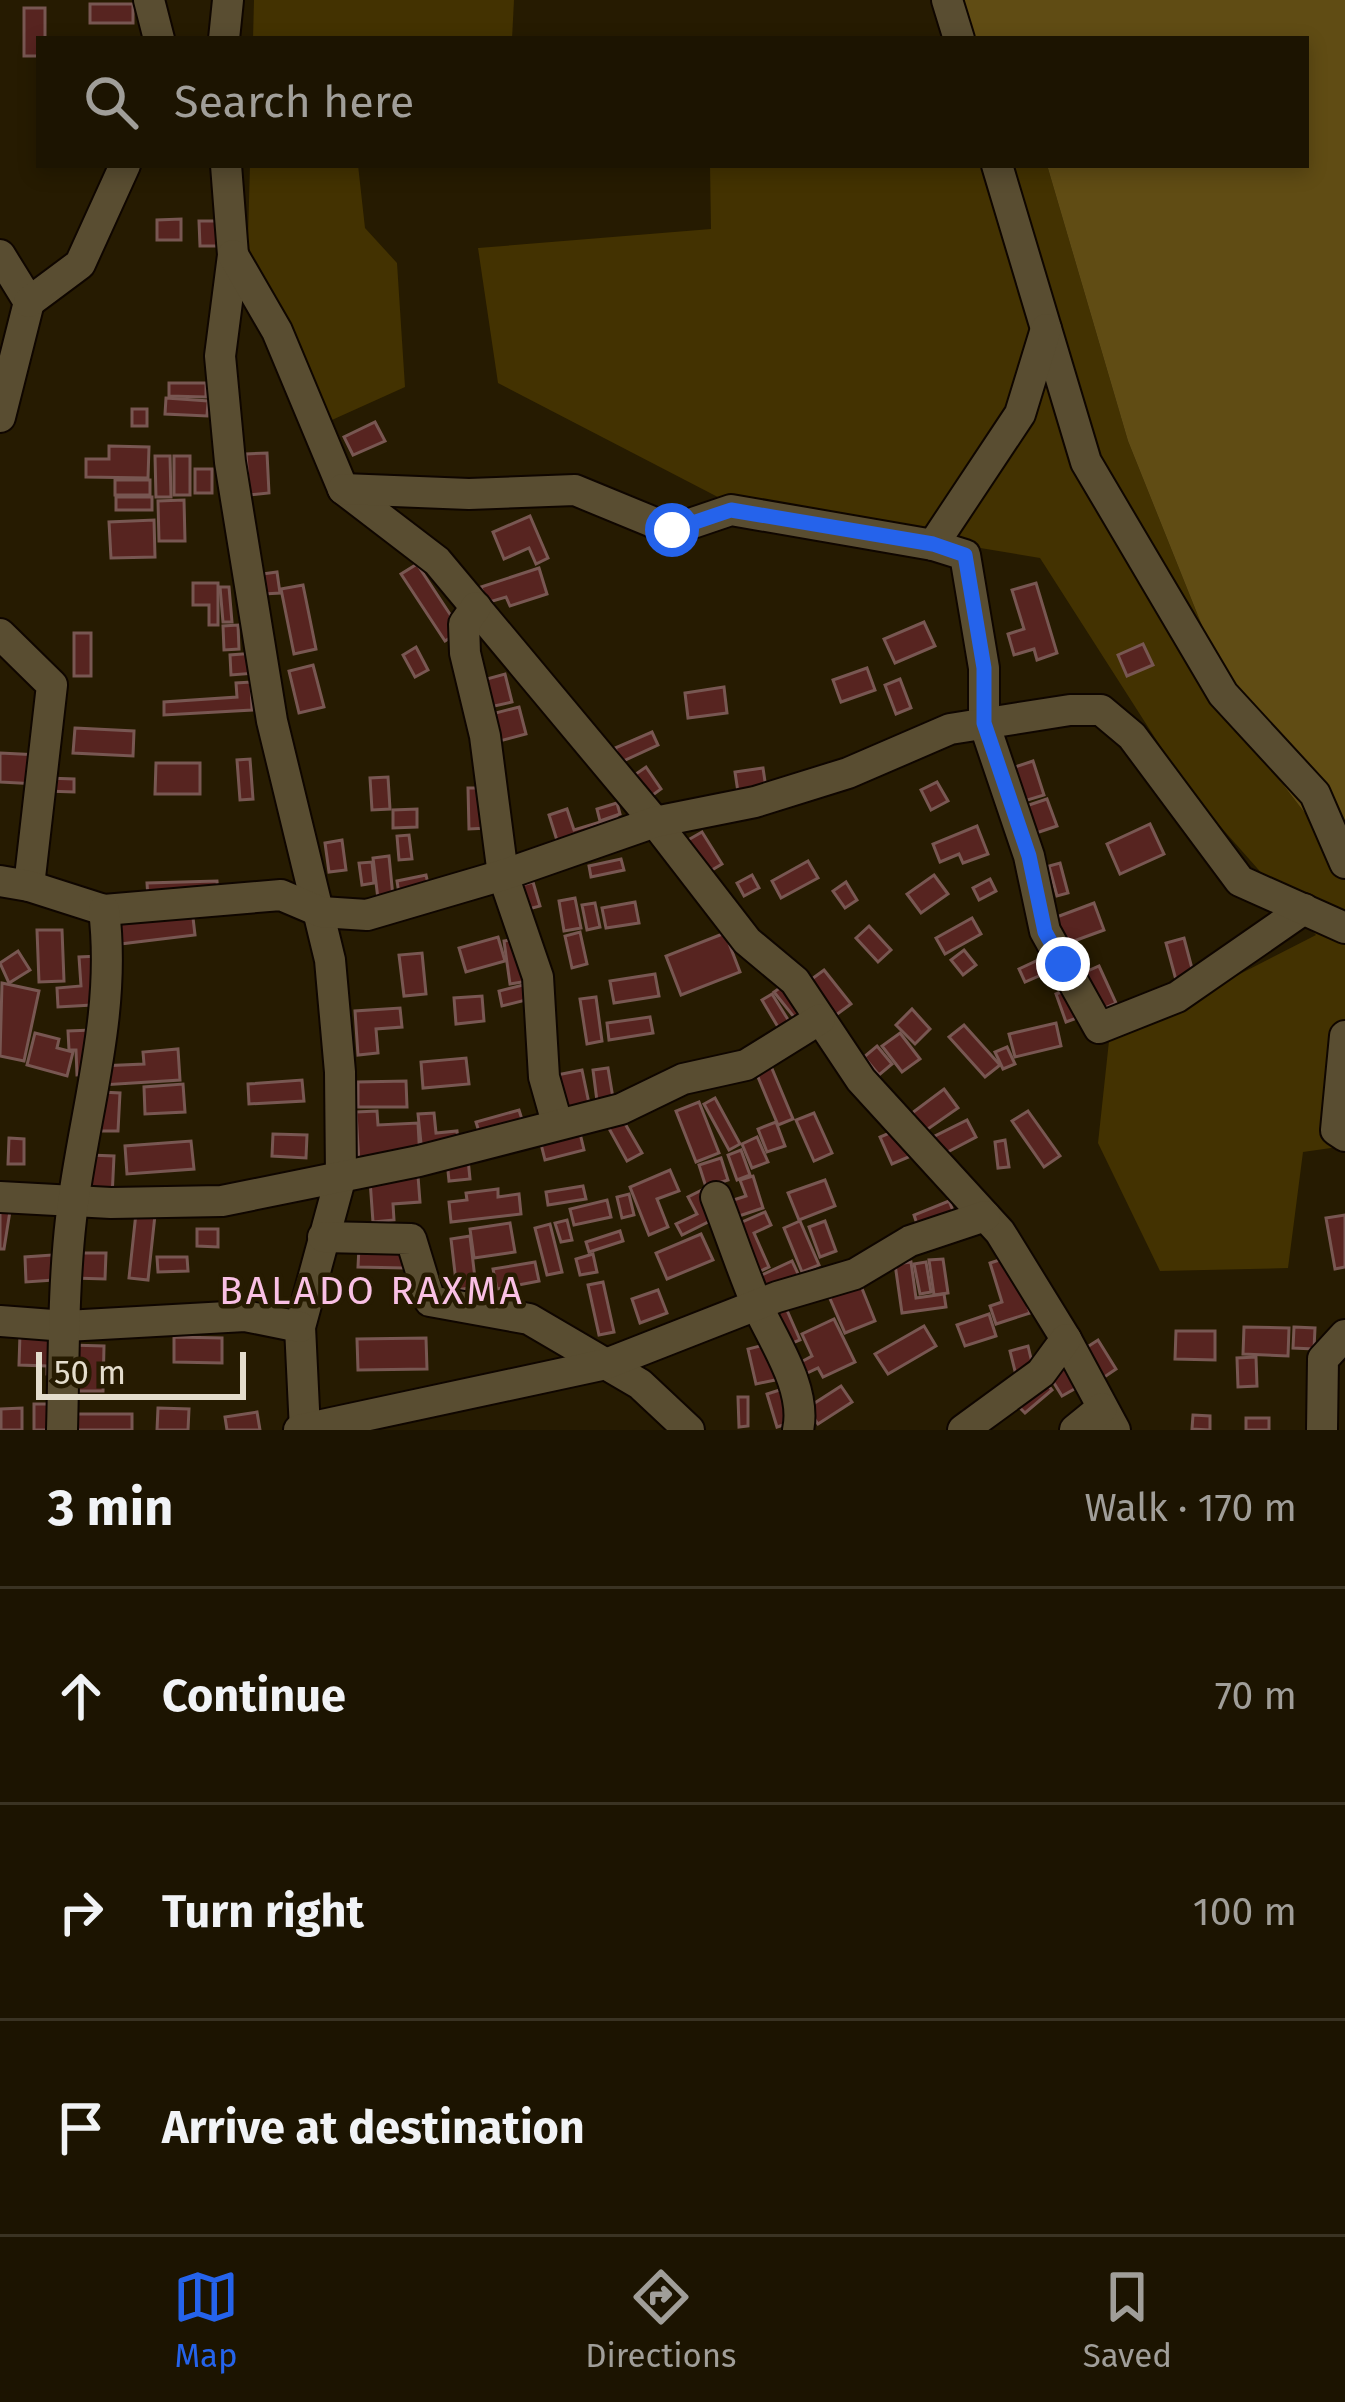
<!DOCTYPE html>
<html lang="en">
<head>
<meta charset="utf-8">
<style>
  body { margin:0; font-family:"Fira Sans",sans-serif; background:#292110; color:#f1f3f6 }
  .scale { position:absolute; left:36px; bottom:30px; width:210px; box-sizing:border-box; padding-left:12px; border:6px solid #e4ddcd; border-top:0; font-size:33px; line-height:42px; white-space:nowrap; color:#e4ddcd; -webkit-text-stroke:9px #261b01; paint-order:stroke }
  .stop { position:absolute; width:36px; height:36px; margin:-27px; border:9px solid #2563eb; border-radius:50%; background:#fff }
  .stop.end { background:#2563eb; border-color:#fff; box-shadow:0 3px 12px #0008 }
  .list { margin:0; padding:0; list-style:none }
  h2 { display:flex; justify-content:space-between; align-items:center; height:156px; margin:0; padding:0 48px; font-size:51px }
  h2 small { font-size:39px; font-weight:400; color:#a09e99 }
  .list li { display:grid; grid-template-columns:78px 1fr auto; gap:36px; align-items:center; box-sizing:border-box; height:216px; padding:0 48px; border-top:3px solid #3a3323 }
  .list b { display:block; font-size:45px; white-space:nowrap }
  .list em { font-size:39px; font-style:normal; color:#a09e99 }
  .icon { flex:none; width:66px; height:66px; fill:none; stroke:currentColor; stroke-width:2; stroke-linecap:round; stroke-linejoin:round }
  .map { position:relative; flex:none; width:1345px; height:1430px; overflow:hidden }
  .search { position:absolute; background:#1c1401; box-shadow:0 6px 18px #0003; left:36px; right:36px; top:36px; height:132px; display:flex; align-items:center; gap:30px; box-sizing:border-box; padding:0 42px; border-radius:0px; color:#a09e99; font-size:45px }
  .sheet { height:804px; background:#1c1401 }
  nav { display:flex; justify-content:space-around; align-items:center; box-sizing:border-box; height:168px; border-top:3px solid #3a3323; background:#1c1401; font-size:33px; color:#a09e99 }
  nav a { display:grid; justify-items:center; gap:6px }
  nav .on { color:#2563eb }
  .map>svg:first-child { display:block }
  .green { fill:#433201 }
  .forest { fill:#604c14 }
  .building { fill:#572420; stroke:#785752; stroke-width:3 }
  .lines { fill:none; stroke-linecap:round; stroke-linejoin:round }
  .minor-casing { stroke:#0f0600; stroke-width:34 }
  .minor { stroke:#594d31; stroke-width:30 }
  .route { stroke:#2563eb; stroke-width:15 }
  .labels { text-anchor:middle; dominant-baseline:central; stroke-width:9; stroke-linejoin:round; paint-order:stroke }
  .quarter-label { font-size:39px; letter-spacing:3px; fill:#f9c0e4; stroke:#261b01 }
</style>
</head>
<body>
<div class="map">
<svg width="1345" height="1430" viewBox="0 0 1345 1430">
  <rect width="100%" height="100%" fill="#261b01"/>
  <g class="green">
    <polygon points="254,0 514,0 512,39 253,39"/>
    <polygon points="250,165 358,165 365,228 397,263 405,387 323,424 247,273"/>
    <polygon points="710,165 1047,165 1128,441 1247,738 1345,865 1345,1146 1303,1152 1288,1268 1160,1271 1098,1143 1109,1041 1316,935 1189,791 1040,558 739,508 498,383 478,248 711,229"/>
  </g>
  <polygon class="forest" points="953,0 1345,0 1345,865 1247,738 1128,441 1047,165 1306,165 1306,39 965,39"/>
  <g class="building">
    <rect x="90" y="4" width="43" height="19"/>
    <polygon points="24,8 45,8 45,39 39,39 39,56 24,56"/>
    <polygon points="181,219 181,240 157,240 157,220"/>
    <polygon points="199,221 219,221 220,246 200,246"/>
    <polygon points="169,383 206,383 206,397 169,396"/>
    <polygon points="166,398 208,401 207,416 165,414"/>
    <rect x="132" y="409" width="15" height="17"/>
    <polygon points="375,422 385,441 353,455 344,437"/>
    <polygon points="109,446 149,447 148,478 86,477 86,459 109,459"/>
    <polygon points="267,453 269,493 249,495 246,454"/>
    <polygon points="155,456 170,456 171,497 156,497"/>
    <rect x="174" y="456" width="16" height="39"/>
    <rect x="195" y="469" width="17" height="24"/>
    <rect x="115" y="480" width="35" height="15"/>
    <rect x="116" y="497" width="36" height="13"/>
    <polygon points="184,500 185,541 159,541 158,501"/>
    <polygon points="530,516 548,558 536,564 529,548 504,559 493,532"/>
    <polygon points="154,520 155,557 111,558 109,522"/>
    <polygon points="417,564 461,631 445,641 401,574"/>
    <polygon points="539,568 547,594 510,606 506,597 486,603 481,587"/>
    <polygon points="277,572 280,593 264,594 262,574"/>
    <polygon points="193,583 218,583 218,625 209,625 209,605 193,605"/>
    <polygon points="1036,583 1057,653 1037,660 1034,649 1014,655 1008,634 1024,629 1012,590"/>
    <polygon points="303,585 316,649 294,654 281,589"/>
    <polygon points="220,587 229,587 232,622 223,622"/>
    <polygon points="924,622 935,646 895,663 884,639"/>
    <polygon points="238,625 239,649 224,650 223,626"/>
    <rect x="74" y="633" width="17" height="43"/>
    <polygon points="1143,644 1153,665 1127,676 1118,655"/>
    <polygon points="416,647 428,670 415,677 403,655"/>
    <polygon points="255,653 256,673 231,675 230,655"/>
    <polygon points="313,665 324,707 299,713 289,671"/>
    <polygon points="867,668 875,690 841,702 833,680"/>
    <polygon points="505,674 512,702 490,707 483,680"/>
    <polygon points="900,679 911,708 896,714 885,685"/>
    <polygon points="251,682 252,710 164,715 164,702 237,697 236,683"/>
    <polygon points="724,687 727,713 688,718 685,693"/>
    <polygon points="519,707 526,734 492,743 484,716"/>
    <polygon points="75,728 134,731 133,756 73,753"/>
    <polygon points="652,732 658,745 621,762 615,748"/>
    <polygon points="0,753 39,755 37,784 0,782"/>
    <polygon points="250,759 253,799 240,800 237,760"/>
    <polygon points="1033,761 1044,795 1021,802 1009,769"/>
    <polygon points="156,763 200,763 200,794 155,794"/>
    <polygon points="646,767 661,789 646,800 630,778"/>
    <polygon points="763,768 767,795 739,799 735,772"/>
    <polygon points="388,777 390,809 372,810 370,778"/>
    <polygon points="46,778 74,779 74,792 46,791"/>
    <polygon points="937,782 948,801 931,810 921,790"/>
    <polygon points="468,788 487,788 488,828 469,829"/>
    <polygon points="1047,799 1057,826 1036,833 1026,806"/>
    <polygon points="617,803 620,814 600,821 597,809"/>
    <polygon points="417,809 417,827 393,828 393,810"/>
    <polygon points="567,809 574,830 617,817 621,831 560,850 549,815"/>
    <polygon points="1150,824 1164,854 1120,874 1107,844"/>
    <polygon points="977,826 988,854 963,863 959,854 940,862 933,844"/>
    <polygon points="702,832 722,864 707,873 688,840"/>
    <polygon points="409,835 412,859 399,860 397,836"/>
    <polygon points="342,840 346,870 329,872 325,843"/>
    <polygon points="389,856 393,897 378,899 373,858"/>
    <polygon points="621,859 624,870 591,877 589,866"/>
    <polygon points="808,861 818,878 781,898 772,881"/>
    <polygon points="372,862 374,883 362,885 359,863"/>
    <polygon points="1060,863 1068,893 1057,896 1049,866"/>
    <polygon points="426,875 429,888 399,894 397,881"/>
    <polygon points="752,875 759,888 744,896 737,883"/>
    <polygon points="934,875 948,894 921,913 907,894"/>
    <polygon points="990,879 996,891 979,900 973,888"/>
    <polygon points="217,881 218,895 148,898 147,883"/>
    <polygon points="533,882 540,906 525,910 518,886"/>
    <polygon points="846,882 857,900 845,908 833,891"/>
    <polygon points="575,898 581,928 564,931 559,901"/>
    <polygon points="635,902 639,923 606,928 602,908"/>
    <polygon points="595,903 600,927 587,930 582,905"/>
    <polygon points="1094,903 1104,930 1063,945 1054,918"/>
    <polygon points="192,909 195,935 120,944 117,918"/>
    <polygon points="972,918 981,934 945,954 936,938"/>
    <polygon points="869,926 891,950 878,962 856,938"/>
    <polygon points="37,930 62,930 64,981 39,982"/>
    <polygon points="580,932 587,964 572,968 565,936"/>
    <polygon points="725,933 740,972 681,995 666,956"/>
    <polygon points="498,937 505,961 466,972 459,948"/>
    <polygon points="523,938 528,981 510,984 504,941"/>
    <polygon points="1184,938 1194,976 1176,980 1166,943"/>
    <polygon points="964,950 976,965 963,975 951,960"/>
    <polygon points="18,951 30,970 9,983 0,963"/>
    <polygon points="422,953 426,994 404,996 399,955"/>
    <polygon points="1051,954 1057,968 1025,982 1019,969"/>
    <polygon points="99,956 92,1005 58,1007 57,988 81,986 79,957"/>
    <polygon points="1099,966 1116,1003 1098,1011 1081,974"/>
    <polygon points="824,970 851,1004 836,1015 809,981"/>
    <polygon points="655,974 659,996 614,1003 610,981"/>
    <polygon points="2,983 39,991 24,1061 0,1056"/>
    <polygon points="531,983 534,998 502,1006 499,991"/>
    <polygon points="787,983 810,1013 798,1022 774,992"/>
    <polygon points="1072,988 1082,1016 1066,1022 1056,994"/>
    <polygon points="772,994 792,1026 781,1032 762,1000"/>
    <polygon points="482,996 484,1021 456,1024 454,998"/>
    <polygon points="596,997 602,1041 587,1044 580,999"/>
    <polygon points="400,1008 402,1027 376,1029 378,1053 358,1055 355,1011"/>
    <polygon points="912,1009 930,1029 915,1044 896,1025"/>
    <polygon points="650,1017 653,1033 609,1040 607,1023"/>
    <polygon points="1056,1023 1061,1046 1015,1057 1009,1034"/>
    <polygon points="964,1025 1000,1065 985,1077 949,1037"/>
    <polygon points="92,1030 94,1074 77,1075 76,1050 69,1050 68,1031"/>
    <polygon points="35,1033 59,1039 57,1048 73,1052 67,1076 27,1065"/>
    <polygon points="900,1033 920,1059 902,1072 882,1046"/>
    <polygon points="877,1046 892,1064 879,1075 864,1057"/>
    <polygon points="1007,1047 1015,1064 1003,1069 995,1052"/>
    <polygon points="178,1049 180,1080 102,1085 100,1066 144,1064 143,1052"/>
    <polygon points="466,1058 469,1084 423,1088 421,1062"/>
    <polygon points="768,1059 793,1119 778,1125 753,1065"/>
    <polygon points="608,1068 613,1098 597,1101 593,1070"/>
    <polygon points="582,1070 591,1113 560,1119 552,1076"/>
    <polygon points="302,1080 304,1101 249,1104 248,1084"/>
    <polygon points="406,1081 407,1107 358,1107 358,1082"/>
    <polygon points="183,1084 185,1112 145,1114 144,1087"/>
    <polygon points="944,1089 958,1108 925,1131 912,1113"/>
    <polygon points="101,1092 120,1093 118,1131 98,1131"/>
    <polygon points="715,1098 740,1144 729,1150 704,1104"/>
    <polygon points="699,1102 719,1153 696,1162 676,1111"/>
    <polygon points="519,1110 525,1129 482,1142 476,1122"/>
    <polygon points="377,1111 378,1125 418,1123 420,1159 359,1163 356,1112"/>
    <polygon points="1028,1111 1060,1156 1044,1167 1012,1121"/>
    <polygon points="434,1113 436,1133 457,1131 459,1149 422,1153 418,1114"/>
    <polygon points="814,1113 832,1153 814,1161 796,1120"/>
    <polygon points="620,1115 642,1153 627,1161 606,1123"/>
    <polygon points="967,1120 976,1137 940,1156 931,1138"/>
    <polygon points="776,1122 785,1146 767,1152 758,1129"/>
    <polygon points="578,1125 584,1150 545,1160 539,1136"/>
    <polygon points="899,1129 911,1156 892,1164 880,1137"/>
    <polygon points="273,1134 307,1135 306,1158 272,1156"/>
    <polygon points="757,1137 768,1162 752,1168 742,1144"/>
    <polygon points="9,1138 24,1139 24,1164 8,1164"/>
    <polygon points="1005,1140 1009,1167 998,1168 995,1142"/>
    <polygon points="191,1141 194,1169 127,1174 125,1146"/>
    <polygon points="741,1150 750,1175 737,1180 728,1155"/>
    <polygon points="89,1155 114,1156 112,1198 86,1196"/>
    <polygon points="721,1158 728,1180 706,1187 699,1165"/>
    <polygon points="468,1159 470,1179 449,1181 447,1161"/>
    <polygon points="670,1170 679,1191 657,1199 668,1227 649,1235 630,1187"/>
    <polygon points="418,1176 420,1202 393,1204 394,1220 373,1222 370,1180"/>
    <polygon points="753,1176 763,1208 727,1220 721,1204 746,1196 740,1180"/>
    <polygon points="825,1180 835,1206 799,1220 788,1193"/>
    <polygon points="583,1186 586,1199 548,1205 546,1192"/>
    <polygon points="706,1188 720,1216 682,1235 676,1224 697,1214 688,1197"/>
    <polygon points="498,1189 498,1197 519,1194 521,1214 451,1222 449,1202 467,1200 466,1193"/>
    <polygon points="629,1194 634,1215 622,1218 617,1197"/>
    <polygon points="607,1200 611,1217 574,1225 570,1209"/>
    <polygon points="949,1201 954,1213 918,1227 914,1215"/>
    <polygon points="0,1211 10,1211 4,1249 0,1249"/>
    <polygon points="765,1212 771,1225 754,1233 769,1267 754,1274 733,1226"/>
    <polygon points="136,1213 155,1215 148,1280 129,1278"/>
    <polygon points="1345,1215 1345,1267 1335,1269 1326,1218"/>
    <polygon points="567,1220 572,1240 561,1242 555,1223"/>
    <polygon points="800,1221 819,1265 802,1272 784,1228"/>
    <polygon points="825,1221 836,1251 820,1257 809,1227"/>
    <polygon points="510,1223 515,1252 474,1258 470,1229"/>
    <polygon points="550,1224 562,1272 547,1275 535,1228"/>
    <polygon points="197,1229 218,1229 218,1247 197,1246"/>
    <polygon points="620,1231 623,1241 589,1252 586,1242"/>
    <polygon points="701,1234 713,1260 667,1279 656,1253"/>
    <polygon points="470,1236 476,1287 457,1290 451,1239"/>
    <polygon points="359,1247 405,1248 404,1268 358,1267"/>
    <polygon points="74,1253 106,1253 105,1279 73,1278"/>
    <polygon points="66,1254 68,1279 26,1282 25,1257"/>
    <polygon points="593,1254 597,1272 580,1275 576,1259"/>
    <polygon points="1012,1256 1030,1313 996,1324 990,1306 1002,1302 990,1263"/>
    <polygon points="157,1257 187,1257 188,1271 158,1272"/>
    <polygon points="943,1259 948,1293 934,1295 929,1260"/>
    <polygon points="792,1261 800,1278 759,1297 751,1280"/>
    <polygon points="535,1262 539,1281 497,1289 493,1269"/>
    <polygon points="911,1262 916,1298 944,1294 946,1307 902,1313 895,1264"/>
    <polygon points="926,1262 931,1292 920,1294 914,1264"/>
    <polygon points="859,1281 875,1321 845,1333 828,1294"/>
    <polygon points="603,1282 614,1332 599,1335 588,1285"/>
    <polygon points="658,1290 667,1313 640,1323 632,1299"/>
    <polygon points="786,1308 800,1340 785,1346 771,1314"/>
    <polygon points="989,1314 996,1336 965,1346 957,1325"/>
    <polygon points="834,1319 855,1362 823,1377 818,1368 805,1374 799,1363 812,1356 802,1334"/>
    <polygon points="924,1326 936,1346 888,1374 875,1354"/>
    <polygon points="1244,1327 1289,1328 1288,1356 1243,1354"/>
    <polygon points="1294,1327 1315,1328 1314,1349 1293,1348"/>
    <polygon points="1176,1331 1215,1331 1215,1360 1175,1359"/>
    <polygon points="20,1334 60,1335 59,1374 47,1374 47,1366 19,1365"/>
    <polygon points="174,1337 222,1338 222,1363 174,1362"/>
    <polygon points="426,1338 427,1369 358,1370 357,1339"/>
    <polygon points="1098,1340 1116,1369 1100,1380 1081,1351"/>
    <polygon points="772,1343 780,1379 756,1384 748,1349"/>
    <polygon points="69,1345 104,1346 103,1391 68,1391"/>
    <polygon points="1028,1346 1035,1375 1017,1379 1010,1351"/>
    <polygon points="1256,1357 1257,1386 1238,1387 1237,1358"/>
    <polygon points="1066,1366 1078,1387 1062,1396 1049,1375"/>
    <polygon points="1043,1379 1052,1390 1025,1413 1015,1403"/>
    <polygon points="841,1386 852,1402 818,1424 807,1408"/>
    <polygon points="786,1388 796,1421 777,1427 767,1394"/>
    <polygon points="738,1397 748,1397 748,1426 739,1427"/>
    <rect x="34" y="1404" width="21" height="26"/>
    <polygon points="22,1408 22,1430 1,1430 1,1409"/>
    <polygon points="158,1408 189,1409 188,1430 157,1430"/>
    <polygon points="257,1412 260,1430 227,1430 225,1417"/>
    <rect x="68" y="1414" width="64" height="16"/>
    <polygon points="1193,1415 1210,1416 1210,1430 1192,1429"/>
    <rect x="1246" y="1418" width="23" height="12"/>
  </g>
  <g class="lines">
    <g class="minor-casing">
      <g id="minor">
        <polyline points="149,0 159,39"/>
        <polyline points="947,0 959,39"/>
        <polyline points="224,39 228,0"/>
        <polyline points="226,165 233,255 220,356 230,462 272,721 330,960 340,1072 341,1176 300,1327 305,1430"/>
        <polyline points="997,165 1086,462 1223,694 1315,794 1345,863"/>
        <polyline points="0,255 29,302 0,417"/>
        <polyline points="233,255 277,331 343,489 437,561 655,822 747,941 795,981 861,1080 1000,1232 1066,1339 1115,1430"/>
        <polyline points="29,302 80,264 125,165"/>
        <polyline points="343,489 469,494 575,490 672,530 731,510 933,545 965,555 984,668 984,723 1029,856 1045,931 1099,1028 1177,997 1304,909"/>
        <polyline points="933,545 1020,414 1046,329"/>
        <polyline points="476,607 464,624 465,653 485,736 503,875 538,977 544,1077 557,1123"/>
        <polyline points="0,634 52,685 29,886"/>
        <polyline points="0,881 29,886 104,910 281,895 321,912 367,915 503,875 655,822 755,802 848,773 950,729 1070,710 1101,710 1132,736 1240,881 1345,928"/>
        <polyline points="1345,1036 1336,1130 1345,1136"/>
        <polyline points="0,1197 111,1203 222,1201 419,1161 621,1109 683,1079 746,1065 820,1019"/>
        <path d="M 716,1197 C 730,1233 742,1270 757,1305 C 774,1342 807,1389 798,1430"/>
        <polyline points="323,1237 411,1239 430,1301 529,1319 640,1384 689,1430"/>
        <polyline points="0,1321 66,1326 245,1316 300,1327"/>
        <path d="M 62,1430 C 64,1360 63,1288 71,1219 C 83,1115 117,1016 104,910"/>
        <polyline points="299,1430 606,1364 777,1297 855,1274 910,1241 985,1216"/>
        <polyline points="963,1430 1041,1373 1066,1339"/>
        <polyline points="1075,1430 1102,1408"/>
        <polyline points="1322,1430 1323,1359 1345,1335"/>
      </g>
    </g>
    <use href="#minor" class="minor"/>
  </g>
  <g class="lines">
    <polyline class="route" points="672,530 731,510 933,544 965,555 984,668 984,723 1029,856 1045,932 1063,964"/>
  </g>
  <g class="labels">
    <g class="quarter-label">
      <text x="372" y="1291">BALADO RAXMA</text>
    </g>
  </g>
</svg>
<div class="scale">50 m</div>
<div class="stop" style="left:672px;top:530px"></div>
<div class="stop end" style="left:1063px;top:964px"></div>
<div class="search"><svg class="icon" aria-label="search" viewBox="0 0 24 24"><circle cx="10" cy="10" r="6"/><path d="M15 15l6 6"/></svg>Search here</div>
</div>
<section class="sheet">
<h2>3 min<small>Walk · 170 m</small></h2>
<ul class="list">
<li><svg class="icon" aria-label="ahead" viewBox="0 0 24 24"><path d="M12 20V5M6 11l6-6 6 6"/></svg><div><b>Continue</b></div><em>70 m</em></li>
<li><svg class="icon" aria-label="right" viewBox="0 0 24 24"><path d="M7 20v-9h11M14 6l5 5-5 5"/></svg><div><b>Turn right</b></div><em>100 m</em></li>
<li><svg class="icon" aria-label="arrive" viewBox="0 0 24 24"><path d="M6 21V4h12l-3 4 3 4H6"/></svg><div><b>Arrive at destination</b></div></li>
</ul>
</section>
<nav>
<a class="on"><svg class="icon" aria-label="map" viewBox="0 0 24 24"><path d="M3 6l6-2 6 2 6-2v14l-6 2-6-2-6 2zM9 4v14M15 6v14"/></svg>Map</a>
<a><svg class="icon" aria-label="directions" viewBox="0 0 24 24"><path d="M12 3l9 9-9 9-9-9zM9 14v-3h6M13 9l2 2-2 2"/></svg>Directions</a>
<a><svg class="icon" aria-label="saved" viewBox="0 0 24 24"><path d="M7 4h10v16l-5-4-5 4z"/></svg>Saved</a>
</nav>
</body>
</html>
